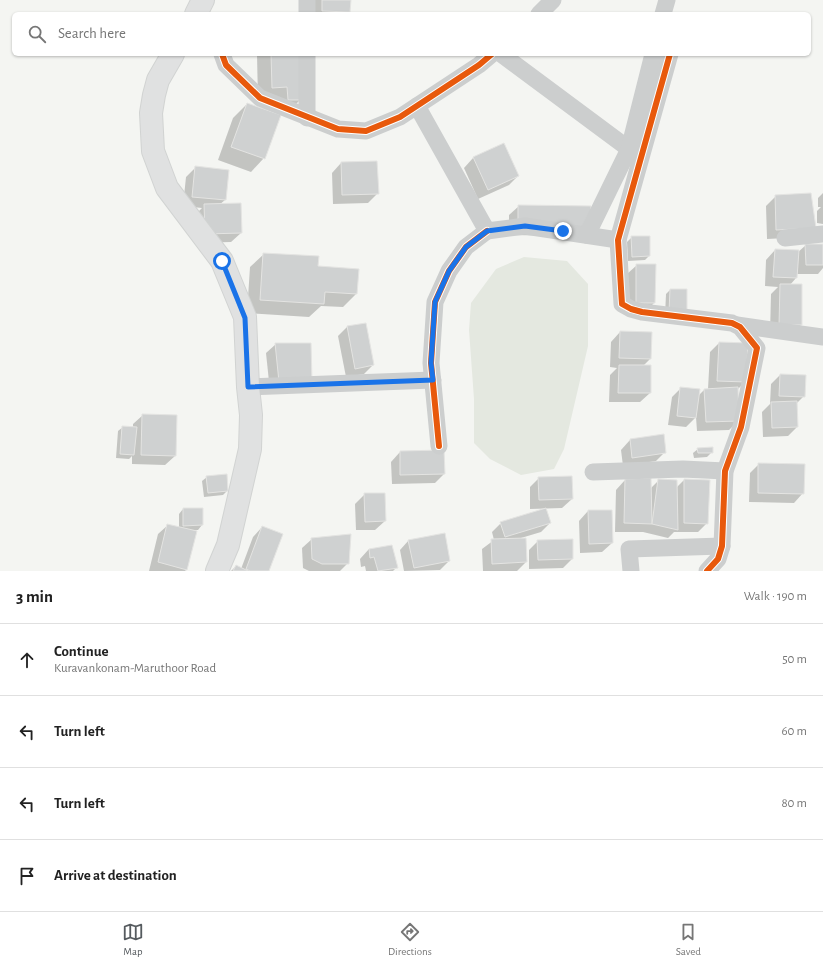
<!DOCTYPE html>
<html lang="en">
<head>
<meta charset="utf-8">
<style>
  body { margin:0; font-family:"Alegreya Sans",sans-serif; background:#f6f6f6; color:#222 }
  .stop { position:absolute; width:12px; height:12px; margin:-9px; border:3px solid #1a73e8; border-radius:50%; background:#fff }
  .stop.end { background:#1a73e8; border-color:#fff; box-shadow:0 1px 4px #0008 }
  .list { margin:0; padding:0; list-style:none }
  h2 { display:flex; justify-content:space-between; align-items:center; height:52px; margin:0; padding:0 16px; font-size:17px }
  h2 small { font-size:13px; font-weight:400; color:#767676 }
  .list li { display:grid; grid-template-columns:26px 1fr auto; gap:12px; align-items:center; box-sizing:border-box; height:72px; padding:0 16px; border-top:1px solid #e0e0e0 }
  .list b { display:block; font-size:15px; white-space:nowrap }
  .list p { margin:0; font-size:13px; white-space:nowrap; color:#767676 }
  .list em { font-size:13px; font-style:normal; color:#767676 }
  .icon { flex:none; width:22px; height:22px; fill:none; stroke:currentColor; stroke-width:2; stroke-linecap:round; stroke-linejoin:round }
  .map { position:relative; flex:none; width:823px; height:571px; overflow:hidden }
  .search { position:absolute; background:#fff; box-shadow:0 1px 3px #0004; left:12px; right:12px; top:12px; height:44px; display:flex; align-items:center; gap:10px; box-sizing:border-box; padding:0 14px; border-radius:6px; color:#767676; font-size:15px }
  .sheet { height:340px; background:#fff }
  nav { display:flex; justify-content:space-around; align-items:center; box-sizing:border-box; height:56px; border-top:1px solid #e0e0e0; background:#fff; font-size:11px; color:#767676 }
  nav a { display:grid; justify-items:center; gap:2px }
  nav .on { color:#565b5f }
  .map>svg:first-child { display:block }
  .green { fill:#e4e8e0 }
  .shadow { fill:#0003 }
  .building { fill:#cfd1d1; stroke:#e4e4e2 }
  .lines { fill:none; stroke-linecap:round; stroke-linejoin:round }
  .secondary-casing { stroke:#d1d3d2; stroke-width:24 }
  .minor { stroke:#cccece; stroke-width:17 }
  .secondary { stroke:#e0e1e1; stroke-width:22 }
  .cycleway-casing { stroke:#fff; stroke-width:8 }
  .cycleway { stroke:#e8590c; stroke-width:6 }
  .route { stroke:#1a73e8; stroke-width:5 }
</style>
</head>
<body>
<div class="map">
<svg width="823" height="571" viewBox="0 0 823 571">
  <rect width="100%" height="100%" fill="#f4f5f2"/>
  <polygon class="green" points="524,257 567,261 588,284 588,346 564,449 554,469 521,475 490,459 474,443 474,399 469,330 471,303 496,269"/>
  <g class="shadow">
    <polygon points="314,0 350,0 349,11 346,14 313,14"/>
    <polygon points="257,54 299,54 301,99 287,113 258,101"/>
    <polygon points="247,104 264,158 251,172 218,160 233,118"/>
    <polygon points="504,145 518,176 509,185 478,199 464,168 473,158"/>
    <polygon points="341,163 377,194 368,203 333,204 332,173"/>
    <polygon points="195,168 225,200 219,205 241,233 231,242 196,243 195,215 202,208 183,206 186,177"/>
    <polygon points="823,193 823,224 817,223 817,211 821,207 818,207 818,198"/>
    <polygon points="776,196 806,237 767,239 766,206"/>
    <polygon points="519,206 580,236 509,235 509,215"/>
    <polygon points="632,237 649,256 645,260 628,261 627,242"/>
    <polygon points="806,245 823,245 823,268 818,274 797,274 796,278 790,285 801,285 801,325 792,334 770,334 771,294 778,287 765,286 766,260 775,250 797,253"/>
    <polygon points="264,254 356,294 343,307 321,306 309,317 247,313 250,267"/>
    <polygon points="637,265 654,303 645,312 627,312 627,274"/>
    <polygon points="670,290 686,290 665,316 666,294"/>
    <polygon points="347,327 373,365 364,374 346,377 338,336"/>
    <polygon points="620,332 650,359 643,366 650,393 640,402 609,402 610,375 617,368 610,367 611,342"/>
    <polygon points="719,343 745,382 737,390 738,421 729,430 697,431 696,417 686,427 668,425 672,397 681,388 698,396 705,389 708,389 710,352"/>
    <polygon points="276,344 310,344 270,391 266,353"/>
    <polygon points="780,375 804,396 796,404 797,427 788,436 763,437 762,412 770,404 771,384"/>
    <polygon points="143,415 175,456 165,465 132,464 132,456 129,459 116,458 118,431 123,427 133,428 133,424"/>
    <polygon points="630,440 665,452 656,461 623,466 621,450"/>
    <polygon points="698,449 712,452 707,457 694,458 693,453"/>
    <polygon points="400,452 444,474 435,483 392,484 391,462"/>
    <polygon points="759,464 803,493 794,503 749,502 750,473"/>
    <polygon points="207,477 227,491 223,495 204,497 202,481"/>
    <polygon points="539,478 572,499 562,508 530,509 530,487"/>
    <polygon points="625,480 650,489 659,480 676,488 684,480 707,523 698,532 674,532 668,538 643,532 615,532 616,490"/>
    <polygon points="365,494 385,521 375,530 356,530 355,504"/>
    <polygon points="183,509 202,509 202,525 198,530 190,530 187,569 185,571 149,571 158,534 168,525 179,528 179,514"/>
    <polygon points="588,511 612,543 602,552 580,553 579,521"/>
    <polygon points="501,523 550,523 541,532 521,538 526,562 517,571 483,571 482,549 494,540 492,532"/>
    <polygon points="262,527 268,571 231,571 236,566 241,569 253,537"/>
    <polygon points="312,539 348,563 340,571 309,571 303,568 302,548"/>
    <polygon points="409,540 449,561 440,570 404,571 400,550"/>
    <polygon points="538,541 572,559 563,568 529,569 529,550"/>
    <polygon points="369,549 397,567 393,571 366,571 365,566 361,567 360,559"/>
  </g>
  <g class="building">
    <polygon points="322,0 351,0 350,12 322,11"/>
    <polygon points="271,54 300,54 302,100 288,100 287,87 272,88"/>
    <polygon points="247,103 281,115 265,159 231,147"/>
    <polygon points="504,143 519,176 488,190 473,157"/>
    <polygon points="377,161 379,194 342,195 341,162"/>
    <polygon points="195,166 229,170 226,200 192,197"/>
    <polygon points="811,193 816,228 776,230 775,195"/>
    <polygon points="241,203 242,233 205,234 204,204"/>
    <polygon points="518,205 591,206 590,228 518,226"/>
    <polygon points="631,236 650,236 650,256 632,257"/>
    <polygon points="805,244 823,244 823,265 806,265"/>
    <polygon points="775,249 799,250 797,278 773,277"/>
    <polygon points="263,253 319,256 318,266 359,269 357,294 325,292 324,304 260,300"/>
    <polygon points="636,264 656,264 655,303 636,303"/>
    <polygon points="780,284 802,284 802,325 779,325"/>
    <polygon points="670,289 687,289 687,312 669,312"/>
    <polygon points="366,323 374,365 355,369 347,326"/>
    <polygon points="620,331 652,332 651,359 619,358"/>
    <polygon points="719,342 748,343 746,382 717,381"/>
    <polygon points="275,343 311,343 312,382 279,382"/>
    <polygon points="619,365 651,365 651,393 618,393"/>
    <polygon points="780,374 806,375 805,397 779,396"/>
    <polygon points="680,387 700,389 696,418 677,416"/>
    <polygon points="738,387 739,421 706,422 704,389"/>
    <polygon points="797,401 798,427 772,428 771,402"/>
    <polygon points="142,414 177,415 176,456 141,455"/>
    <polygon points="122,426 137,427 134,455 120,454"/>
    <polygon points="664,434 666,453 632,458 630,439"/>
    <polygon points="713,447 713,453 698,453 697,448"/>
    <polygon points="444,450 445,474 400,475 400,451"/>
    <polygon points="758,463 805,464 804,494 758,493"/>
    <polygon points="227,474 228,491 208,493 206,476"/>
    <polygon points="572,476 573,499 539,500 538,477"/>
    <polygon points="651,478 652,524 624,523 625,479"/>
    <polygon points="658,479 677,480 678,530 652,524"/>
    <polygon points="684,479 710,480 708,524 684,523"/>
    <polygon points="364,493 385,493 386,521 365,522"/>
    <polygon points="183,508 203,508 203,525 183,526"/>
    <polygon points="546,508 551,523 505,537 500,522"/>
    <polygon points="588,510 612,510 613,543 589,544"/>
    <polygon points="167,524 197,531 187,570 158,562"/>
    <polygon points="262,526 283,534 269,571 250,571 246,569"/>
    <polygon points="445,533 450,561 414,568 408,540"/>
    <polygon points="351,534 349,564 322,564 312,559 311,538"/>
    <polygon points="526,538 527,562 492,564 491,539"/>
    <polygon points="573,539 573,559 538,560 537,540"/>
    <polygon points="392,545 398,568 378,571 374,557 370,558 369,549"/>
    <polygon points="236,565 248,571 233,571"/>
  </g>
  <g class="lines">
    <g class="secondary-casing">
      <g id="secondary">
        <polyline points="196,14 203,0"/>
        <polyline points="173,54 158,80 154,95 151,113 153,151 167,188 222,261 245,317 248,387 251,415 250,449 228,545 217,571"/>
      </g>
    </g>
    <g class="minor">
      <polyline points="307,0 307,14"/>
      <polyline points="539,14 553,0"/>
      <polyline points="663,14 667,0"/>
      <polyline points="222,54 226,65 260,98 338,129 366,131 400,117 479,65 492,54"/>
      <polyline points="307,54 307,118"/>
      <polyline points="501,54 629,149"/>
      <polyline points="670,54 618,240 622,304 631,309 642,312 732,323 740,327 757,348 741,427 725,471 722,546 718,559 707,571"/>
      <polyline points="417,106 487,231 525,226 618,240"/>
      <polyline points="587,235 629,149 653,54"/>
      <polyline points="785,238 823,234"/>
      <polyline points="737,325 823,337"/>
      <polyline points="248,387 433,380"/>
      <polyline points="439,446 431,363 435,302 449,271 466,247 487,231"/>
      <polyline points="593,472 683,469 725,471"/>
      <polyline points="631,571 629,549 722,546"/>
    </g>
    <use href="#secondary" class="secondary"/>
    <g class="cycleway-casing">
      <g id="cycleway">
        <polyline points="222,54 226,65 260,98 338,129 366,131 400,117 479,65 492,54"/>
        <polyline points="670,54 618,240 622,304 631,309 642,312 732,323 740,327 757,348 741,427 725,471 722,546 718,559 707,571"/>
        <polyline points="439,446 431,363 435,302 449,271 466,247 487,231"/>
      </g>
    </g>
    <use href="#cycleway" class="cycleway"/>
  </g>
  <g class="lines">
    <polyline class="route" points="222,261 245,318 248,387 433,380 431,363 435,302 449,271 466,247 487,231 525,226 563,231"/>
  </g>
</svg>
<div class="stop" style="left:222px;top:261px"></div>
<div class="stop end" style="left:563px;top:231px"></div>
<div class="search"><svg class="icon" aria-label="search" viewBox="0 0 24 24"><circle cx="10" cy="10" r="6"/><path d="M15 15l6 6"/></svg>Search here</div>
</div>
<section class="sheet">
<h2>3 min<small>Walk · 190 m</small></h2>
<ul class="list">
<li><svg class="icon" aria-label="ahead" viewBox="0 0 24 24"><path d="M12 20V5M6 11l6-6 6 6"/></svg><div><b>Continue</b><p>Kuravankonam-Maruthoor Road</p></div><em>50 m</em></li>
<li><svg class="icon" aria-label="left" viewBox="0 0 24 24"><path d="M17 20v-9H6M10 6l-5 5 5 5"/></svg><div><b>Turn left</b></div><em>60 m</em></li>
<li><svg class="icon" aria-label="left" viewBox="0 0 24 24"><path d="M17 20v-9H6M10 6l-5 5 5 5"/></svg><div><b>Turn left</b></div><em>80 m</em></li>
<li><svg class="icon" aria-label="arrive" viewBox="0 0 24 24"><path d="M6 21V4h12l-3 4 3 4H6"/></svg><div><b>Arrive at destination</b></div></li>
</ul>
</section>
<nav>
<a class="on"><svg class="icon" aria-label="map" viewBox="0 0 24 24"><path d="M3 6l6-2 6 2 6-2v14l-6 2-6-2-6 2zM9 4v14M15 6v14"/></svg>Map</a>
<a><svg class="icon" aria-label="directions" viewBox="0 0 24 24"><path d="M12 3l9 9-9 9-9-9zM9 14v-3h6M13 9l2 2-2 2"/></svg>Directions</a>
<a><svg class="icon" aria-label="saved" viewBox="0 0 24 24"><path d="M7 4h10v16l-5-4-5 4z"/></svg>Saved</a>
</nav>
</body>
</html>
